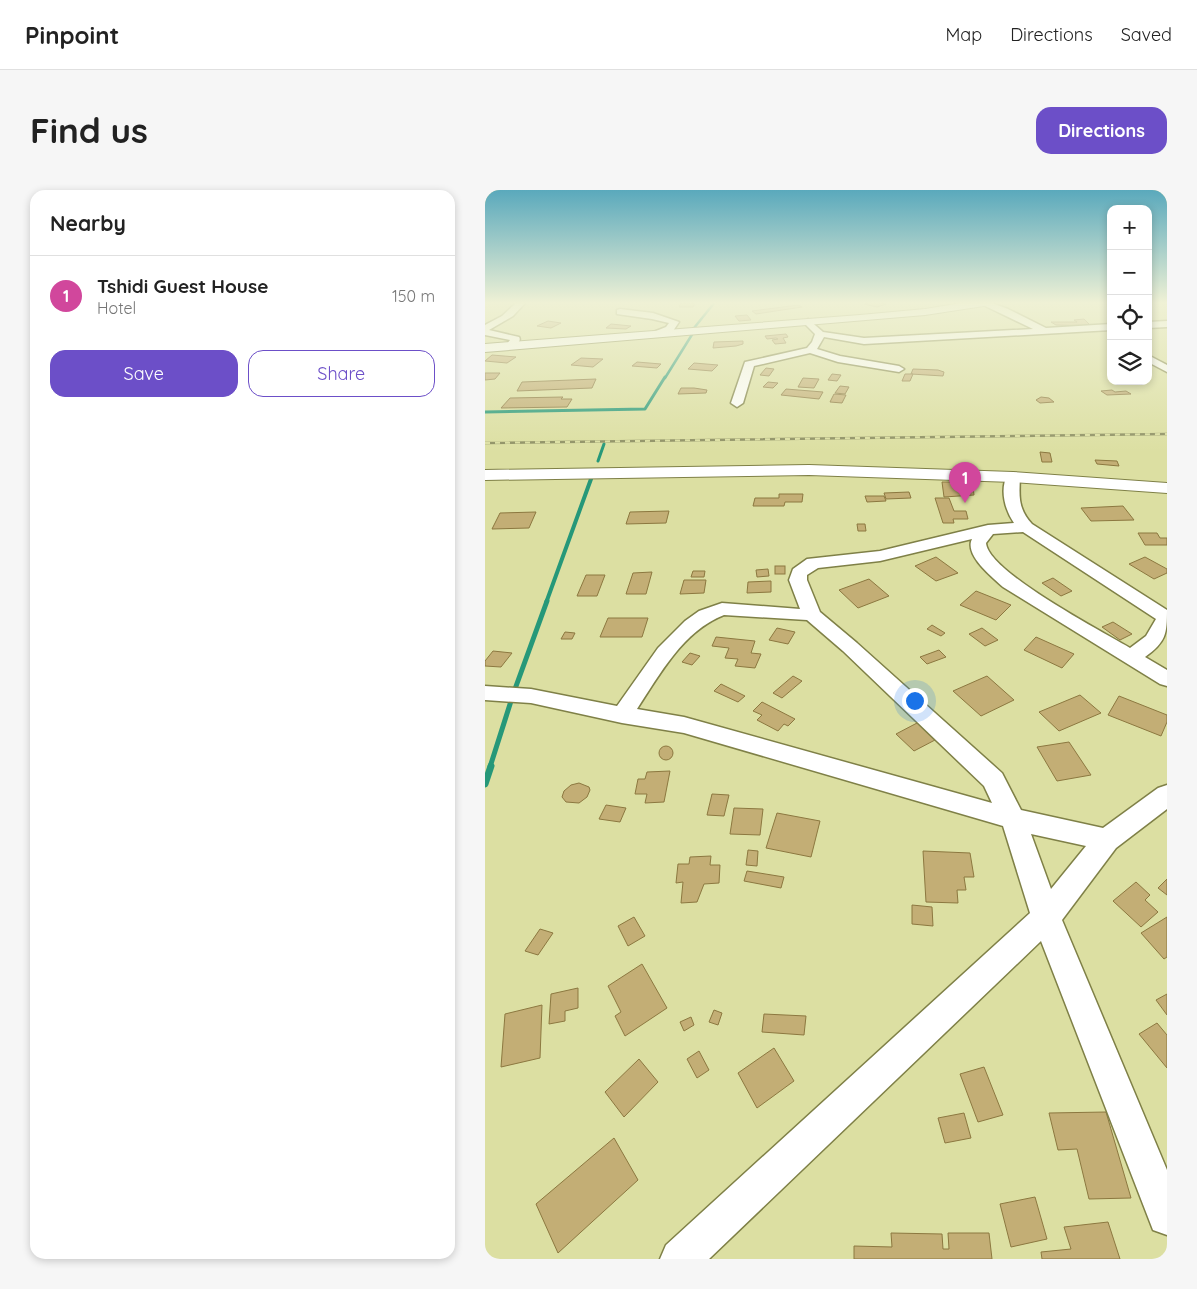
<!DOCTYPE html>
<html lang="en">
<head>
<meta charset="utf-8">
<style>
  body { margin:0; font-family:Quicksand,sans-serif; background:#f6f6f6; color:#222 }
  .controls { position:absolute; right:15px; top:15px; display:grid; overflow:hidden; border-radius:10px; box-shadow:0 2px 8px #0003 }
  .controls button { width:45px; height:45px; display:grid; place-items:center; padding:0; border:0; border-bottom:1px solid #e0e0e0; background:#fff; color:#222; font:25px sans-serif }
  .you { position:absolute; left:429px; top:510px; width:18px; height:18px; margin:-12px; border:4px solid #fff; border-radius:50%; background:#1a73e8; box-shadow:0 0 0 8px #1a73e833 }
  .badge { display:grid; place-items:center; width:32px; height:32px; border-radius:50%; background:#6c4fc8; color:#fff; font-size:16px; font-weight:700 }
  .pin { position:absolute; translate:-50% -41px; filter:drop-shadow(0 1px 2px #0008) }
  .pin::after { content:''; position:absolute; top:26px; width:18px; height:15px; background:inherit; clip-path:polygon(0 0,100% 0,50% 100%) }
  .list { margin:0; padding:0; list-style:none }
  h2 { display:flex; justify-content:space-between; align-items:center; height:65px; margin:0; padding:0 20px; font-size:21px }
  h2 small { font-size:16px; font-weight:400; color:#767676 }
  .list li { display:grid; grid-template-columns:32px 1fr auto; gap:15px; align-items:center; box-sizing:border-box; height:80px; padding:0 20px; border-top:1px solid #e0e0e0 }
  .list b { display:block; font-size:19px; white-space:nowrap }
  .list p { margin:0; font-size:16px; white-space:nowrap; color:#767676 }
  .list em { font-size:16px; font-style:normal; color:#767676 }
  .actions { display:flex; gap:10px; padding:15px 20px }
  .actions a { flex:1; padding:11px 0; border:1px solid #6c4fc8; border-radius:15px; text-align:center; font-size:18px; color:#6c4fc8 }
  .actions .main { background:#6c4fc8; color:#fff }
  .icon { flex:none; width:28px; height:28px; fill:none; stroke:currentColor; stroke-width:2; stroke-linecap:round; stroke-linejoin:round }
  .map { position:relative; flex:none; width:682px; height:1069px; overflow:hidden; border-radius:15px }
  header { display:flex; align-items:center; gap:30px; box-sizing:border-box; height:70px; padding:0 25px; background:#fff; border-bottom:1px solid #e0e0e0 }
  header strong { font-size:24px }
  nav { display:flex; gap:28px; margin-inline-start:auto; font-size:18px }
  .intro { display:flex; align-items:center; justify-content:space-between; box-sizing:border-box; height:120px; padding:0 30px }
  h1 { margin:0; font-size:35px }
  .button { padding:12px 22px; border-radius:15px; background:#6c4fc8; color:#fff; font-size:18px; font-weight:700 }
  main { display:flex; gap:30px; padding:0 30px }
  aside { flex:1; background:#fff; border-radius:15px; box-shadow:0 2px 8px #0003 }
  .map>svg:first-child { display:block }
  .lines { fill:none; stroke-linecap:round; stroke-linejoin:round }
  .stream-far4 { stroke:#269879; stroke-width:2.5 }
  .stream-far3 { stroke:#269879; stroke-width:3 }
  .stream-far2 { stroke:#269879; stroke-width:4 }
  .stream-far1 { stroke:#269879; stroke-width:5 }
  .stream { stroke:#269879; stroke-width:7 }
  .building { fill:#c3ae75; stroke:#8c7840 }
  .minor-casing { stroke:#7f8047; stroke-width:3 }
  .tertiary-casing { stroke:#7f8047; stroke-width:2 }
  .trunk-casing { stroke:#7f8047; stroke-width:2 }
  .minor { fill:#fff; fill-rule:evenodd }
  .tertiary { fill:#fff; fill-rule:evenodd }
  .trunk { fill:#fff; fill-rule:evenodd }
  .rail-casing { stroke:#8e9064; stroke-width:2.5 }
  .rail { stroke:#dcdfa2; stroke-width:2; stroke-dasharray:5; stroke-linecap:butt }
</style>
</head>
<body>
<header>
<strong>Pinpoint</strong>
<nav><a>Map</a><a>Directions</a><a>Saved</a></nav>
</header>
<div class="intro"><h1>Find us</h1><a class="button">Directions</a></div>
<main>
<aside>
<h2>Nearby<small></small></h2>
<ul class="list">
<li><span class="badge" style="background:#d1479c">1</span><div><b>Tshidi Guest House</b><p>Hotel</p></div><em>150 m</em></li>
</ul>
<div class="actions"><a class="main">Save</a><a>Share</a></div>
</aside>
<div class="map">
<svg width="682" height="1069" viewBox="0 0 682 1069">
  <rect width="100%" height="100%" fill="#dcdfa2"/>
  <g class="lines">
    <g class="stream-far4">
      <polyline points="209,138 230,112"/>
      <polyline points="180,188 208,143"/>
    </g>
    <g class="stream-far3">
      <polyline points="0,222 160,219 180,187"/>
      <polyline points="113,271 119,254"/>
    </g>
    <polyline class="stream-far2" points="61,413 106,289"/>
    <g class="stream-far1">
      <polyline points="30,499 62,411"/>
      <polyline points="5,577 26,511"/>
    </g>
    <polyline class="stream" points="0,594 6,576"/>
  </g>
  <g class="building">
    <polygon points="385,112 391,112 401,114 392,117 379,114"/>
    <polygon points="196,113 210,113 208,117 194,117"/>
    <polygon points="313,115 317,117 271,124 267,121"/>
    <polygon points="262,125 266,130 254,131 250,126"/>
    <polygon points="599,129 606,136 571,135 566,132 592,132 589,130"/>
    <polygon points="63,131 76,133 66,138 52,136"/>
    <polygon points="126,134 146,136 141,139 121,138"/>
    <polygon points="301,144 303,147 298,148 301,153 290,154 287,150 293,149 291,148 282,149 280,146"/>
    <polygon points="258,151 258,154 251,156 228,158 229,152"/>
    <polygon points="7,165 31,167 22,173 0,171"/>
    <polygon points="96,168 118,169 108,177 86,175"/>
    <polygon points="152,172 176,174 172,178 147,176"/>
    <polygon points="209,173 233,175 227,181 203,179"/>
    <polygon points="281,178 289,179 284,186 275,185"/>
    <polygon points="428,179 453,180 459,182 458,186 426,184"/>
    <polygon points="0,183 15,183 10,189 0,190"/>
    <polygon points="347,184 356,185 352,191 343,190"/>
    <polygon points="420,184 428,184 425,191 417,191"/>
    <polygon points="318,188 334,189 329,198 313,197"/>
    <polygon points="111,189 107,198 32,201 37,192"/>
    <polygon points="283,192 293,193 288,198 278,197"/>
    <polygon points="355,196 364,197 360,204 350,203"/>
    <polygon points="196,198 209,198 222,200 221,203 193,204"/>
    <polygon points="301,199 338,202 334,209 296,205"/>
    <polygon points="627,200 630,202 641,201 646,204 622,205 616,201"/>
    <polygon points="349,204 361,205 357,213 345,212"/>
    <polygon points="78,207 76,209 87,209 82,217 16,218 25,208"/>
    <polygon points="556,207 564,208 569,212 555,213 551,210"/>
    <polygon points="555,262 565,263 567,272 557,272"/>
    <polygon points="610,270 632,271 634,276 612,274"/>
    <polygon points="457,292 474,292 475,297 488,297 489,305 459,307"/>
    <polygon points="424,302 426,308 401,309 399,303"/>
    <polygon points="294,304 318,304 317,312 300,312 299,316 268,316 270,308 294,308"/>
    <polygon points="380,306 399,306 401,311 382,312"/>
    <polygon points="450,308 464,308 469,321 481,321 483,329 468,329 469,333 458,333"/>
    <polygon points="638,316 649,330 606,331 596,318"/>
    <polygon points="184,321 181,333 141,334 145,322"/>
    <polygon points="51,322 44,338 7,339 15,323"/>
    <polygon points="372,334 380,334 381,341 373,341"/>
    <polygon points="653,343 672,343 675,348 682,348 682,355 660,355"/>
    <polygon points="451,367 473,383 451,391 430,376"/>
    <polygon points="660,367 682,379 682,383 669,389 644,374"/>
    <rect x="290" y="376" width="10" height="8"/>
    <polygon points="283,379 284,386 272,387 271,380"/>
    <polygon points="208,381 220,381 219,387 206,387"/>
    <polygon points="167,382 161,404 141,404 148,383"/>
    <polygon points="101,385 120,385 112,406 92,406"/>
    <polygon points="568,388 587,401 576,406 557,393"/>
    <polygon points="384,389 404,406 373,418 354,400"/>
    <polygon points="199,390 221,390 219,403 195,404"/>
    <polygon points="286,391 286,402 262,403 263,392"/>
    <polygon points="491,401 526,415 511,430 475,415"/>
    <polygon points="123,428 163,428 157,447 115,447"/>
    <polygon points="628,432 647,444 635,450 617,437"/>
    <polygon points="447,435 460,443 456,446 442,439"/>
    <polygon points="292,438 310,442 303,454 284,450"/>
    <polygon points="497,438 513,450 500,456 484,444"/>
    <polygon points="80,442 90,443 87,449 76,449"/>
    <polygon points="231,447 270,451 266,463 276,464 270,478 250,476 253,469 240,468 244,458 227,456"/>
    <polygon points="551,447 589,464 577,478 539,460"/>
    <polygon points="454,460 461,467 442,474 435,467"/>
    <polygon points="8,461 27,463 16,477 0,476 0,471"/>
    <polygon points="205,463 215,466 207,475 197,472"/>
    <polygon points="308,486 317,491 297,508 288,503"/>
    <polygon points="502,486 529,510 496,526 468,501"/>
    <polygon points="236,494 260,506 253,512 229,501"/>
    <polygon points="595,505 616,523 574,541 554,522"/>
    <polygon points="634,506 682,525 682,532 676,546 623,525"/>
    <polygon points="277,512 310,529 303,536 299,534 293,541 272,530 277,525 268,521"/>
    <polygon points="432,533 450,550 429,561 411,544"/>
    <polygon points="584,552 606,585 572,591 552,557"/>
    <circle cx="181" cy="563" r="7"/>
    <polygon points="185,581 179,612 160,613 162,604 150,604 153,589 160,589 162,582"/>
    <polygon points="94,593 104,597 105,600 102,607 94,613 81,612 77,607 79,601 86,595"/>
    <polygon points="227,604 244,605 239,626 222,625"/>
    <polygon points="121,615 141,618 135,632 114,629"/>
    <polygon points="249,618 278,619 275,645 245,644"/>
    <polygon points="292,623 335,631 326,667 281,658"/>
    <polygon points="263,660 273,661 272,676 261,675"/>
    <polygon points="438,661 485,663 489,687 479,687 481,700 472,700 473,713 441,712"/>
    <polygon points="226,666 225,675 235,675 234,693 219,694 212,712 196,713 198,692 191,693 193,674 204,674 205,667"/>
    <polygon points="262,681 299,687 296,698 259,691"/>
    <polygon points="682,689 682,705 673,698"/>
    <polygon points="651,692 665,705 660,710 673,722 656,737 628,711"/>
    <polygon points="427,715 447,717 448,736 427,734"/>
    <polygon points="149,727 160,746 143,756 133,736"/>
    <polygon points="682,727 682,767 679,769 656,743"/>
    <polygon points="55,739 68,743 53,765 40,761"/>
    <polygon points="157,774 182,818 140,846 130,826 136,822 123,796"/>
    <polygon points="93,798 93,818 80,821 80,831 64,834 66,804"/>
    <polygon points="682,804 682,825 671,810"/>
    <polygon points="57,815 55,868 16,877 20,824"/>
    <polygon points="229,820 237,823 233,835 224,832"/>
    <polygon points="279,824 321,826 319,845 277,842"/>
    <polygon points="206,827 209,835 199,841 195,832"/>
    <polygon points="672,833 682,845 682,878 654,844"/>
    <polygon points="289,858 309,891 272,918 253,883"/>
    <polygon points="214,861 224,880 212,888 202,869"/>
    <polygon points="154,869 173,892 139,927 120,902"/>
    <polygon points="499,877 518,925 493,932 475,884"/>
    <polygon points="621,922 646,1008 604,1009 592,959 573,960 564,923"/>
    <polygon points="479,923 486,948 460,953 453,928"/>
    <polygon points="129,948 153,990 73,1063 51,1014"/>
    <polygon points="550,1007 562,1049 526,1057 515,1014"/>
    <polygon points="623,1032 635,1069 557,1069 556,1062 586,1059 579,1037"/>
    <polygon points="406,1043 457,1044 458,1059 464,1059 463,1043 504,1043 507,1069 369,1069 369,1056 407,1057"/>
  </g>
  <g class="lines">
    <g class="minor-casing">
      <g id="minor">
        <path d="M 32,112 L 41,112 L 28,126 L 4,140 L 34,147 C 37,151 30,157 26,158 L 21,155 L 25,150 L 0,145 L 0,135 L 17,126 Z"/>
        <polygon points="504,112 523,119 561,138 626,134 626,140 379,154 339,147 332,159 355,166 414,176 419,179 414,182 353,172 325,163 269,176 258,213 252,217 246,213 260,172 322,158 327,152 330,144 318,132 323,129 338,142 379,148 548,139 494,113"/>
        <polygon points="135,119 168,123 194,132 188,141 171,146 166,143 181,137 184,133 167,129 132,124 132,120"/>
        <polygon points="682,131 682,137 663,138 663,132"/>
        <polygon points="663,165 682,175 682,182 663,172"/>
        <path d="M 528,283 L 533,284 L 535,287 C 534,306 533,319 547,334 L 682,420 C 682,444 681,452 660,467 L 682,480 L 682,496 L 675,494 L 518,397 C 507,387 479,365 487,349 L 395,371 L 333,378 L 322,385 L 322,390 L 335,422 L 372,453 L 517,583 L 536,620 L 618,638 L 673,598 L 682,595 L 682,619 L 631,658 L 577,730 L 682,980 L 682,1045 L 668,1040 L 556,751 L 224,1069 L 175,1069 L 181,1055 L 545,723 L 518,636 L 199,543 L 137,533 L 46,513 L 0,510 L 0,496 L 46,499 L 132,516 L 173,458 L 200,431 L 214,421 L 237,413 L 315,419 L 304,390 L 308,379 L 322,369 L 395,361 L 503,335 L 529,333 C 520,320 514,299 523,284 ZM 538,342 L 671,429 L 661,446 L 645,458 C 618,442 503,382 501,353 L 508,344 ZM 239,425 L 322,430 L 358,461 L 499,596 L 507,613 L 199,527 L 152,519 C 175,484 198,441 239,425 ZM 546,644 L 601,656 L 566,699 Z"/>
      </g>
    </g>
    <g class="tertiary-casing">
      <polygon id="tertiary" points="483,112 510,112 505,115 440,125 0,162 0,154 375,125 440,119"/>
    </g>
    <g class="trunk-casing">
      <polygon id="trunk" points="324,275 528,282 682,293 682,303 528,292 324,285 0,290 0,280"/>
    </g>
    <use href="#minor" class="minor"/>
    <use href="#tertiary" class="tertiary"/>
    <use href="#trunk" class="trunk"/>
    <g class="rail-casing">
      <polyline id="rail" points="0,253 682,244"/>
    </g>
    <use href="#rail" class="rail"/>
  </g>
  <linearGradient id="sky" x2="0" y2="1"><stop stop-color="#5aa9bc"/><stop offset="0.43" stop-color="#eff1d5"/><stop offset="1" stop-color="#eff1d5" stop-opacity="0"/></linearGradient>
  <rect width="682" height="262" fill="url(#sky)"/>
</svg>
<div class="controls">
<button>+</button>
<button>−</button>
<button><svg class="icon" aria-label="locate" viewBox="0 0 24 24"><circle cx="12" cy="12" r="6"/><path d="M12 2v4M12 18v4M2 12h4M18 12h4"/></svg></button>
<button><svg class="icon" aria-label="layers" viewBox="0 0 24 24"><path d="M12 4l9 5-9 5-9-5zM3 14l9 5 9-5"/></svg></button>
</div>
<div class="you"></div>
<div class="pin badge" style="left:480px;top:313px;background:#d1479c">1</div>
</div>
</main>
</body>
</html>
